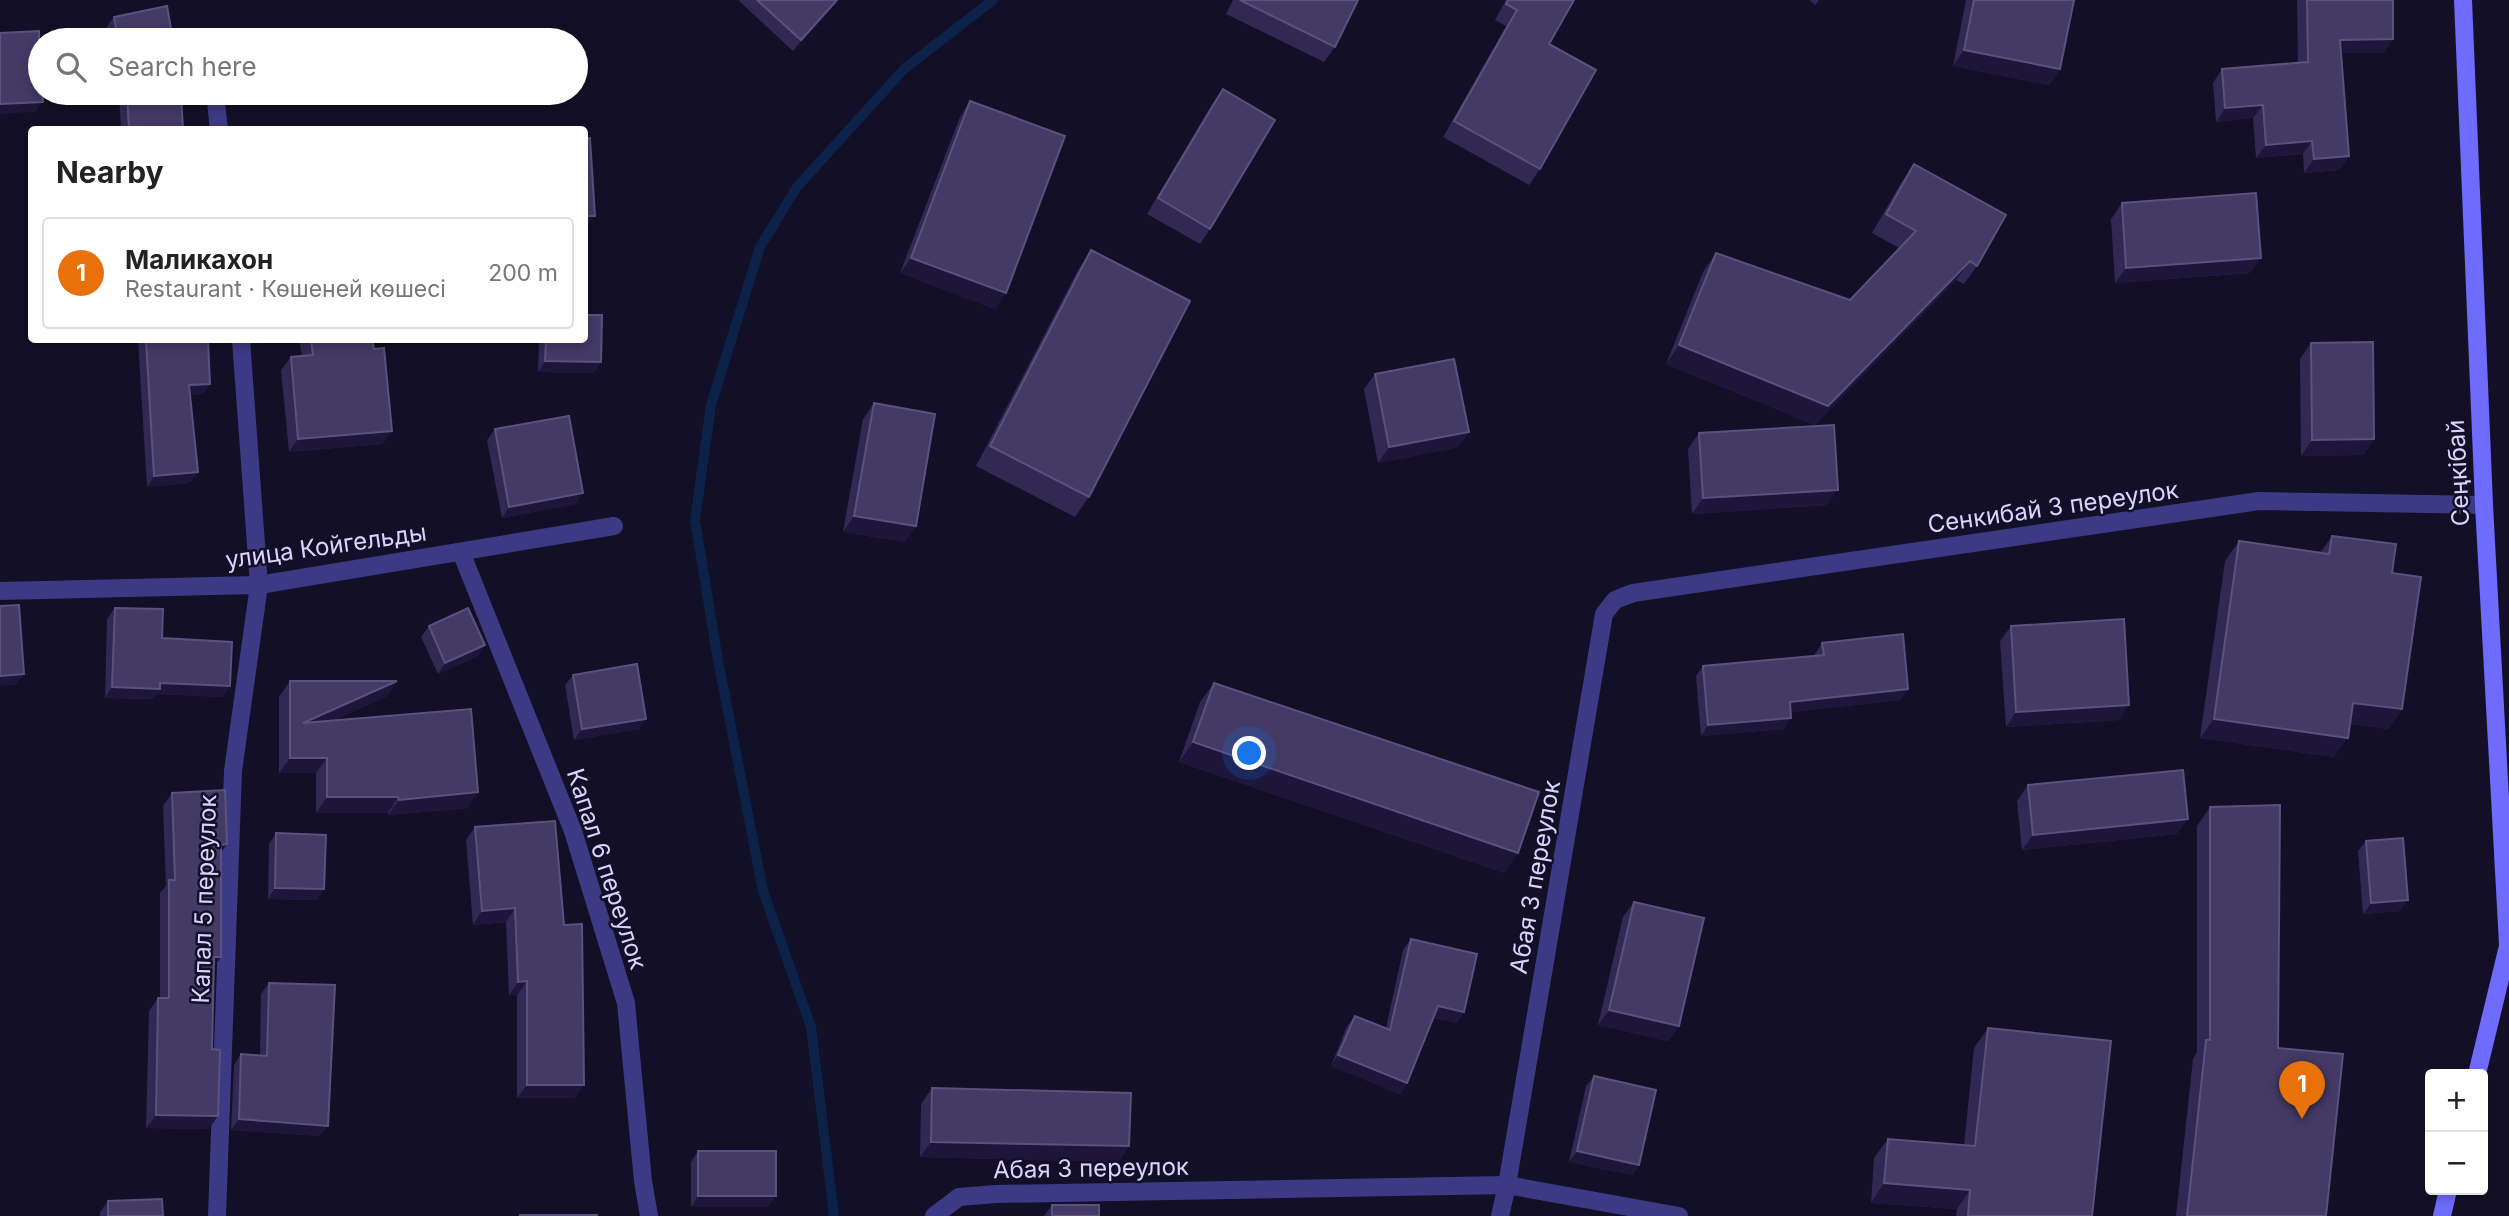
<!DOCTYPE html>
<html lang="en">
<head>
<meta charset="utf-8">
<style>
  body { margin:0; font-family:Inter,sans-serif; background:#f6f6f6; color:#222 }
  .controls { position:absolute; right:21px; bottom:21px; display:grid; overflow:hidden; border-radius:7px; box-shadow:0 4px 10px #0003 }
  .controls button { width:63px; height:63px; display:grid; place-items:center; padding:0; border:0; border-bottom:2px solid #e0e0e0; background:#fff; color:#222; font:35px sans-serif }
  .you { position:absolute; left:1250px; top:754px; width:24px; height:24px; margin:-18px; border:5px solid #fff; border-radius:50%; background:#1a73e8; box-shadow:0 0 0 10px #1a73e833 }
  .badge { display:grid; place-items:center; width:46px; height:46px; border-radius:50%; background:#ea580c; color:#fff; font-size:23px; font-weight:700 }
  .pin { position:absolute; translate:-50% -58px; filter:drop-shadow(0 2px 4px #0008) }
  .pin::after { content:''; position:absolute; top:37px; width:24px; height:21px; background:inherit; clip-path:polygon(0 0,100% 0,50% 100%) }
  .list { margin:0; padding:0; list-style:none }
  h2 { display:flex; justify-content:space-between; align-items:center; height:91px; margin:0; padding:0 28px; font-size:30px }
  h2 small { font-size:23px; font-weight:400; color:#767676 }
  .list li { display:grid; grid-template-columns:46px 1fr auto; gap:21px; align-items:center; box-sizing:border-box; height:112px; margin:0 14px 14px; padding:0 14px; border:2px solid #e0e0e0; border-radius:7px }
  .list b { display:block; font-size:26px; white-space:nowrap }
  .list p { margin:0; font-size:23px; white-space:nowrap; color:#767676 }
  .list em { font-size:23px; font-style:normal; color:#767676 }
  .icon { flex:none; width:38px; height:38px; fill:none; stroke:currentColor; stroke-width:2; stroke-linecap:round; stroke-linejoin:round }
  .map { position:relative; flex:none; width:2509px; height:1216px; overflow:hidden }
  .search { position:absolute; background:#fff; box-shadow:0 4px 10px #0003; left:28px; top:28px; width:560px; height:77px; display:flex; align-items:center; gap:18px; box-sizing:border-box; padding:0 24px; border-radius:38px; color:#767676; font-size:26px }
  .panel { position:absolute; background:#fff; box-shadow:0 4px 10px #0003; left:28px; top:126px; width:560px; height:217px; border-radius:7px }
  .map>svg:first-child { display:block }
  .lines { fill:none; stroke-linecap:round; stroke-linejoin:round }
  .stream { stroke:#0c2248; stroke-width:10 }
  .street { stroke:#3d3a85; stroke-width:18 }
  .secondary { stroke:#6f6bff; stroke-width:18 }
  .wall { fill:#312854 }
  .shaded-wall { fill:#1d163a }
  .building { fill:#433a66; stroke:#5a527e; stroke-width:2 }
  .labels { text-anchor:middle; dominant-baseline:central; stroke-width:5; stroke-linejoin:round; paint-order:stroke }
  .street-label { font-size:24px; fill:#d9d4ff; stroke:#130f26 }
</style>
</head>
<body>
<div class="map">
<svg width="2509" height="1216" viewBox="0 0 2509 1216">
  <rect width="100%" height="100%" fill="#130f26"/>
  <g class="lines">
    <polyline class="stream" points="834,1216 811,1027 763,891 717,655 695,520 711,405 760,247 797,187 904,69 993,0"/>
    <g class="street">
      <polyline points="215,93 219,130"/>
      <polyline points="461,552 573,831 626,1003 643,1181 649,1216"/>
      <polyline points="0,591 259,585 614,526"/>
      <polyline points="217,1216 233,771 259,585 241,340"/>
      <polyline points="934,1216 959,1197 996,1194 1507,1185 1679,1216"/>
      <polyline points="1500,1216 1507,1185 1604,614 1615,600 1633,593 2259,501 2484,505"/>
    </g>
    <g class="secondary">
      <polyline points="2463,0 2484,505 2508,944"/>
      <polyline points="2477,1074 2509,942"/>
      <polyline points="2442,1216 2448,1190"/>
    </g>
  </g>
  <g class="wall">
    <polygon points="740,0 839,0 793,51 739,1"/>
    <polygon points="1233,0 1358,0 1335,47 1324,62 1226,14"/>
    <polygon points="1506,0 1574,0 1549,44 1540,169 1529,185 1443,137 1506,26 1495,20"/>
    <polygon points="1809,0 1819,0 1815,5"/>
    <polygon points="1966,0 2074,0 2060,69 2049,85 1953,66"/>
    <polygon points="2297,0 2393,0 2393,39 2384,53 2341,53 2349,156 2339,170 2304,173 2303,154 2256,158 2253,118 2216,122 2213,83 2222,69 2298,63"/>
    <polygon points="114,17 173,40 109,40 106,28"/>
    <polygon points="1223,89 1210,229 1200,244 1147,214 1212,104"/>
    <polygon points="119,93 181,93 183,130 121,130"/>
    <polygon points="970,101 995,309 900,273 960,117"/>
    <polygon points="1914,164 1977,266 1964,284 1956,280 1815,425 1666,364 1703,272 1716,253 1850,300 1899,248 1872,233 1901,183"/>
    <polygon points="2122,203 2250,273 2115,283 2111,219"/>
    <polygon points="1091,250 1089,497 1075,517 976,466 1078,270"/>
    <polygon points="138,340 208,340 210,384 203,394 190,395 190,483 147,487"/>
    <polygon points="299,340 372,340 383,444 289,452 281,370 291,357 302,356"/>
    <polygon points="539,340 584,340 594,373 538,372"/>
    <polygon points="2311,343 2374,439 2363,455 2301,456 2300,359"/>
    <polygon points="1375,374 1469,432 1458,447 1378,463 1364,389"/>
    <polygon points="874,403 905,542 843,532 863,419"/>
    <polygon points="495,429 576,504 502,518 487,440"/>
    <polygon points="1699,433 1827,505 1692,514 1688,449"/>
    <polygon points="2332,536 2392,573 2402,709 2388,729 2350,724 2334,757 2200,738 2225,561 2239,541 2320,553"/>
    <polygon points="115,608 162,638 230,686 222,697 157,694 153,699 105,698 107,619"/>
    <polygon points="429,626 478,656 438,674 421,637"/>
    <polygon points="2011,626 2119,720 2006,727 2000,641"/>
    <polygon points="1822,643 1901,700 1791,712 1784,729 1701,736 1696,676 1703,666 1815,656 1815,654"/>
    <polygon points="573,675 646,719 639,729 574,740 565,685"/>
    <polygon points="290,681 397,681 386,697 332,721 468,808 388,815 388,813 316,813 316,773 279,773 279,697"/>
    <polygon points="1214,683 1505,873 1179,762 1200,702"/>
    <polygon points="2028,785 2177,834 2022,850 2017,801"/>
    <polygon points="172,793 221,853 214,967 209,1129 146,1128 149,1011 158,998 160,998 160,893 166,886 163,806"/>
    <polygon points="2210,807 2278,1048 2326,1216 2176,1216 2193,1059 2197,1052 2197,826"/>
    <polygon points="555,821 575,1098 517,1098 517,995 509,995 506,922 473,925 466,840 475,827"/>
    <polygon points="276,833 317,900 268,899 269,844"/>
    <polygon points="2366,841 2400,911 2363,914 2358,851"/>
    <polygon points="1634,902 1679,1026 1668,1041 1598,1025 1623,917"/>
    <polygon points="1411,939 1457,1023 1434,1018 1407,1083 1400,1094 1331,1066 1347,1026 1355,1016 1386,1028 1403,950"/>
    <polygon points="269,983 320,1136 231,1130 234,1065 241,1054 260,1055 261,994"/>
    <polygon points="1988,1028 2092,1216 1956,1216 1957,1209 1871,1203 1874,1158 1888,1139 1964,1145 1974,1048"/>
    <polygon points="1594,1076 1639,1165 1632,1175 1569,1162 1586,1086"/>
    <polygon points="932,1088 1129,1146 1118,1162 920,1157 921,1104"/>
    <polygon points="698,1151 768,1207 691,1207 691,1162"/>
    <polygon points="108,1201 163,1216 100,1216 100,1212"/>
    <polygon points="1052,1205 1099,1216 1044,1216"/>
  </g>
  <g class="shaded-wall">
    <polygon points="837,0 839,0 793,51 801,40"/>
    <polygon points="2393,39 2384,53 2330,53 2340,40"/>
    <polygon points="1964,50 2060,69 2049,85 1953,66"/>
    <polygon points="43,102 35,112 0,114 0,104"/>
    <polygon points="2263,105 2253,118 2216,122 2225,108"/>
    <polygon points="2312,141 2303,154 2256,158 2266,145"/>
    <polygon points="2349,156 2339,170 2304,173 2314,159"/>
    <polygon points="584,216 595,216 587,226 584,227"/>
    <polygon points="911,258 1006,293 995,309 900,273"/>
    <polygon points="2261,258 2250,273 2115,283 2126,268"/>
    <polygon points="1970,261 1956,280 1815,425 1666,364 1679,345 1828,406"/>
    <polygon points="545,361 601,362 594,373 538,372"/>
    <polygon points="210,384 203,394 182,396 189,385"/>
    <polygon points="392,431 383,444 289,452 298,439"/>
    <polygon points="1469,432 1458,447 1378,463 1389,447"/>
    <polygon points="2374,439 2363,455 2301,456 2312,440"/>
    <polygon points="198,472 190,483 147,487 154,476"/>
    <polygon points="1838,490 1827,505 1692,514 1703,498"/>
    <polygon points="583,493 576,504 502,518 509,507"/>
    <polygon points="854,516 916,526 905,542 843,532"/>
    <polygon points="485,645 478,656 438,674 445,663"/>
    <polygon points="24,674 16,685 0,686 0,676"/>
    <polygon points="397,681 386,697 292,739 303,723"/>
    <polygon points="160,683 230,686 222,697 157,694 153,699 105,698 112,687"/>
    <polygon points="1908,689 1901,700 1782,713 1790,702"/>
    <polygon points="2353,703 2402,709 2388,729 2339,723"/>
    <polygon points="2129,705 2119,720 2006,727 2016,712"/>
    <polygon points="1791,718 1784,729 1701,736 1708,725"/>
    <polygon points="646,719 639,729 574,740 582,729"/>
    <polygon points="2214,719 2348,738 2334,757 2200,738"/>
    <polygon points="1193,742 1518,853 1505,873 1179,762"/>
    <polygon points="290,758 327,758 316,773 279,773"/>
    <polygon points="478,792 468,808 388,815 399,800"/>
    <polygon points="327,797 398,797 388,813 316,813"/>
    <polygon points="2188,819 2177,834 2022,850 2033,835"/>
    <polygon points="227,844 218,857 221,845"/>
    <polygon points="275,888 324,889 317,900 268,899"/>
    <polygon points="2408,900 2400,911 2363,914 2371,903"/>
    <polygon points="515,908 506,922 473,925 482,911"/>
    <polygon points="214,957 221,957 212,970"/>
    <polygon points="527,981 517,995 509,995 518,982"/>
    <polygon points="1438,1006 1464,1012 1457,1023 1431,1017"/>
    <polygon points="1609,1010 1679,1026 1668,1041 1598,1025"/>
    <polygon points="1338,1055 1407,1083 1400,1094 1331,1066"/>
    <polygon points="527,1085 584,1085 575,1098 517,1098"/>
    <polygon points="156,1115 218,1116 209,1129 146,1128"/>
    <polygon points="239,1119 328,1126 320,1136 231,1130"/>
    <polygon points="931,1142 1129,1146 1118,1162 920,1157"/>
    <polygon points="1577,1151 1639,1165 1632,1175 1569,1162"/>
    <polygon points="1884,1183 1970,1190 1957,1209 1871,1203"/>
    <polygon points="698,1196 776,1196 768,1207 691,1207"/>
  </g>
  <g class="building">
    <polygon points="757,0 837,0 801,40"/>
    <polygon points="1240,0 1358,0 1335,47"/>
    <polygon points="1508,0 1574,0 1549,44 1596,70 1540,169 1454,121 1517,10 1506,4"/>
    <polygon points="1974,0 2074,0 2060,69 1964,50"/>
    <polygon points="2307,0 2393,0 2393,39 2340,40 2349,156 2314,159 2312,141 2266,145 2263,105 2225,108 2222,69 2308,62"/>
    <polygon points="167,6 173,40 118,40 114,17"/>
    <polygon points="39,31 40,93 42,93 43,102 0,104 0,33"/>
    <polygon points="1223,89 1275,120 1210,229 1158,198"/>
    <polygon points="127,93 181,93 183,130 129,130"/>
    <polygon points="970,101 1065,136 1006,293 911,258"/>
    <polygon points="590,138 595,216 584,216 584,139"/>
    <polygon points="1914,164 2006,215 1977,266 1970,261 1828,406 1679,345 1716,253 1850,300 1916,231 1886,214"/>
    <polygon points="2256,193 2261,258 2126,268 2122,203"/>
    <polygon points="1091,250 1190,301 1089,497 990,446"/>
    <polygon points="584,315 602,315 601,362 545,361 546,340 584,340"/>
    <polygon points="146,340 208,340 210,384 189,385 198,472 154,476"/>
    <polygon points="311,340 372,340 374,349 384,348 392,431 298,439 291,357 313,355"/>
    <polygon points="2373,342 2374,439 2312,440 2311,343"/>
    <polygon points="1454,359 1469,432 1389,447 1375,374"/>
    <polygon points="874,403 935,414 916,526 854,516"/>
    <polygon points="569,416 583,493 509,507 495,429"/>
    <polygon points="1834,425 1838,490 1703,498 1699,433"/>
    <polygon points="2332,536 2396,544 2392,573 2421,577 2402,709 2353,703 2348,738 2214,719 2239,541 2329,554"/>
    <polygon points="19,605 24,674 0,676 0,606"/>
    <polygon points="115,608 163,609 162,638 232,642 230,686 160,683 160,689 112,687"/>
    <polygon points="468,608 485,645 445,663 429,626"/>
    <polygon points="2124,619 2129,705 2016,712 2011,626"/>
    <polygon points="1903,634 1908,689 1790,702 1791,718 1708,725 1703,666 1824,655 1822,643"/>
    <polygon points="637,664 646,719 582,729 573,675"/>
    <polygon points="290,681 397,681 303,723 471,709 478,792 399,800 398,797 327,797 327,758 290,758"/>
    <polygon points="1214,683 1539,792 1518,853 1193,742"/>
    <polygon points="2183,770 2188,819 2033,835 2028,785"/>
    <polygon points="225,790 227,844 221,845 221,957 214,957 212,1049 220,1050 218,1116 156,1115 158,998 169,998 169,880 175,880 172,793"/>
    <polygon points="2280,805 2278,1048 2343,1054 2326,1216 2187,1216 2206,1040 2210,1040 2210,807"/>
    <polygon points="555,821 564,925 582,924 584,1085 527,1085 527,981 518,982 515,908 482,911 475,827"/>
    <polygon points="276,833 326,835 324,889 275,888"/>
    <polygon points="2403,838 2408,900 2371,903 2366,841"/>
    <polygon points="1634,902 1704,918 1679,1026 1609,1010"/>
    <polygon points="1411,939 1477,954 1464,1012 1438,1006 1407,1083 1338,1055 1355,1016 1390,1030"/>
    <polygon points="269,983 335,985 328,1126 239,1119 241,1054 267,1056"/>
    <polygon points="1988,1028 2111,1041 2092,1216 1968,1216 1970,1190 1884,1183 1888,1139 1975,1146"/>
    <polygon points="1594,1076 1656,1090 1639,1165 1577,1151"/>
    <polygon points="932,1088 1131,1093 1129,1146 931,1142"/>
    <rect x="698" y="1151" width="78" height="45"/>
    <polygon points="162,1199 163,1216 108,1216 108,1201"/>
    <rect x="1052" y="1205" width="47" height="11"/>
    <rect x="520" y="1215" width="77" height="1"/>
  </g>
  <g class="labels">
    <g class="street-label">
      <text transform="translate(2458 473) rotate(-93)">Сеңкібай</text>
      <text transform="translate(2053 507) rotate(-8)">Сенкибай 3 переулок</text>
      <text transform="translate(326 546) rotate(-8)">улица Койгельды</text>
      <text transform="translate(607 869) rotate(72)">Капал 6 переулок</text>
      <text transform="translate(1535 877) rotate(-80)">Абая 3 переулок</text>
      <text transform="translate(204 899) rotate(-88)">Капал 5 переулок</text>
      <text transform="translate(1091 1168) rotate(-1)">Абая 3 переулок</text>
    </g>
  </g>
</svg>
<div class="controls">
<button>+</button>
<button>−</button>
</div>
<div class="you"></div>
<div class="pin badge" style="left:2302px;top:1119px;background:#e8710a">1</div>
<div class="search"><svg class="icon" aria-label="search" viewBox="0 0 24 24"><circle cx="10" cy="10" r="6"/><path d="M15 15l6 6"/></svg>Search here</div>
<section class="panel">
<h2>Nearby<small></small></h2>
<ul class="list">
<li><span class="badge" style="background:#e8710a">1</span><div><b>Маликахон</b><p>Restaurant · Көшеней көшесі</p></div><em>200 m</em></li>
</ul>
</section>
</div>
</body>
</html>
